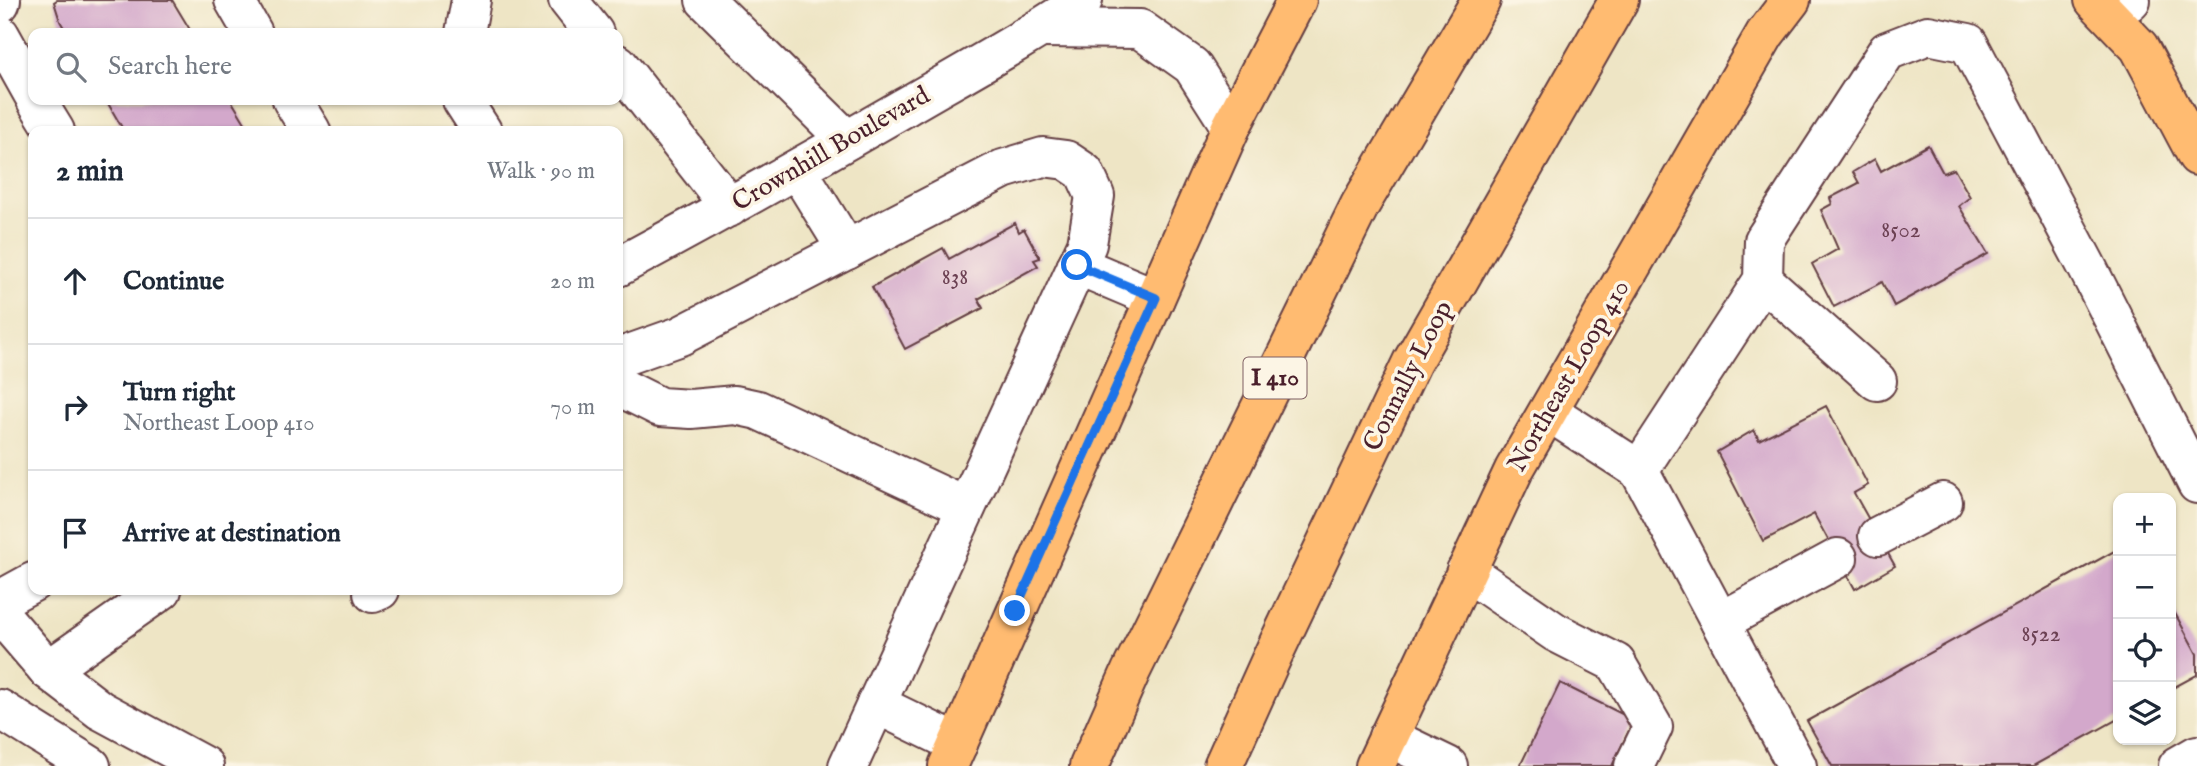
<!DOCTYPE html>
<html lang="en">
<head>
<meta charset="utf-8">
<style>
  body { margin:0; font-family:"IM FELL English",serif; background:#f6f6f7; color:#1f2937 }
  .controls { position:absolute; right:21px; bottom:21px; display:grid; overflow:hidden; border-radius:14px; box-shadow:0 2px 5px #0004 }
  .controls button { width:63px; height:63px; display:grid; place-items:center; padding:0; border:0; border-bottom:2px solid #e0e1e3; background:#fff; color:#1f2937; font:35px sans-serif }
  .stop { position:absolute; width:21px; height:21px; margin:-16px; border:5px solid #1a73e8; border-radius:50%; background:#fff }
  .stop.end { background:#1a73e8; border-color:#fff; box-shadow:0 2px 7px #0008 }
  .list { margin:0; padding:0; list-style:none }
  h2 { display:flex; justify-content:space-between; align-items:center; height:91px; margin:0; padding:0 28px; font-size:30px }
  h2 small { font-size:23px; font-weight:400; color:#747a83 }
  .list li { display:grid; grid-template-columns:46px 1fr auto; gap:21px; align-items:center; box-sizing:border-box; height:126px; padding:0 28px; border-top:2px solid #e0e1e3 }
  .list b { display:block; font-size:26px; white-space:nowrap }
  .list p { margin:0; font-size:23px; white-space:nowrap; color:#747a83 }
  .list em { font-size:23px; font-style:normal; color:#747a83 }
  .icon { flex:none; width:38px; height:38px; fill:none; stroke:currentColor; stroke-width:2; stroke-linecap:round; stroke-linejoin:round }
  .map { position:relative; flex:none; width:2197px; height:766px; overflow:hidden }
  .search { position:absolute; background:#fff; box-shadow:0 2px 5px #0004; left:28px; top:28px; width:595px; height:77px; display:flex; align-items:center; gap:18px; box-sizing:border-box; padding:0 24px; border-radius:14px; color:#747a83; font-size:26px }
  .panel { position:absolute; background:#fff; box-shadow:0 2px 5px #0004; left:28px; top:126px; width:595px; height:469px; border-radius:14px }
  .map>svg:first-child { display:block }
  .building { fill:#d3a8cb }
  .lines { fill:none; stroke-linecap:round; stroke-linejoin:round }
  .minor-casing { stroke:#633d42; stroke-width:42 }
  .major-casing { stroke:#633d42; stroke-width:42 }
  .highway-casing { stroke:#633d42; stroke-width:42 }
  .minor { stroke:#fff; stroke-width:38 }
  .major { stroke:#ffbb71; stroke-width:38 }
  .highway { stroke:#ffbb71; stroke-width:38 }
  .route { stroke:#1a73e8; stroke-width:9 }
  .labels { text-anchor:middle; dominant-baseline:central; stroke-width:7; stroke-linejoin:round; paint-order:stroke }
  .number-label { font-size:23px; fill:#6c4153 }
  .shield { fill:#fcf5e5; stroke:#7f5f63; stroke-width:2 }
  .shield-label { font-size:24px; font-weight:bold; fill:#4a1f2b }
  .street-label { font-size:26px; fill:#4a1f2b; stroke:#fcf5e5 }
</style>
</head>
<body>
<div class="map">
<svg width="2197" height="766" viewBox="0 0 2197 766">
  <rect width="100%" height="100%" fill="#fcf5e5"/>
  <filter id="ink" filterUnits="userSpaceOnUse"><feTurbulence type="fractalNoise" baseFrequency=".0143" numOctaves="2"/><feDisplacementMap in="SourceGraphic" scale="14" xChannelSelector="R" yChannelSelector="G"/><feConvolveMatrix kernelMatrix="1 2 1 2 8 2 1 2 1" color-interpolation-filters="sRGB"/></filter>
  <filter id="wash" filterUnits="userSpaceOnUse"><feTurbulence type="fractalNoise" baseFrequency=".00686" numOctaves="4" result="noise"/><feDisplacementMap in="SourceGraphic" scale="28" xChannelSelector="R" yChannelSelector="G"/><feGaussianBlur stdDeviation="1.57" result="paint"/><feColorMatrix in="noise" values="0 0 0 0 0 0 0 0 0 0 0 0 0 0 0 0 0 1.4 0 .05"/><feComposite in="paint" operator="in"/></filter>
  <g filter="url(#wash)">
    <rect width="100%" height="100%" fill="#eee5c5"/>
    <g id="blocks">
      <g class="building">
        <polygon points="57,0 172,0 192,33 67,33 60,21 54,2"/>
        <polygon points="106,100 231,100 250,131 124,131"/>
        <polygon points="1928,145 1943,173 1954,169 1970,197 1959,206 1988,254 1894,306 1882,282 1834,307 1812,264 1838,249 1821,210 1832,204 1830,198 1859,183 1853,172 1875,159 1881,171"/>
        <polygon points="1015,223 1019,232 1024,229 1040,258 1034,260 1038,266 978,299 983,308 905,349 872,287 943,248 949,259"/>
        <polygon points="1826,406 1868,485 1854,493 1895,566 1855,589 1814,514 1763,541 1717,452 1754,430 1759,440"/>
        <polygon points="2118,549 2118,719 2033,766 1832,766 1807,721"/>
        <polygon points="2171,606 2197,654 2197,675 2171,689"/>
        <polygon points="1560,683 1634,720 1612,766 1520,766"/>
      </g>
    </g>
  </g>
  <g filter="url(#ink)">
    <use href="#blocks" fill-opacity="0" stroke="#633d42" stroke-width="2"/>
    <g class="lines">
      <g class="minor-casing">
        <g id="minor">
          <polyline points="234,0 253,33"/>
          <polyline points="568,0 594,33"/>
          <polyline points="705,0 847,140"/>
          <polyline points="2129,2 2131,0"/>
          <polyline points="0,3 1,0"/>
          <polyline points="1042,28 1140,29 1192,66 1231,127"/>
          <polyline points="465,33 471,0"/>
          <polyline points="0,35 33,94"/>
          <polyline points="618,64 730,207"/>
          <polyline points="36,100 55,131"/>
          <polyline points="292,100 311,131"/>
          <polyline points="462,100 482,131"/>
          <polyline points="797,169 847,250"/>
          <polyline points="1077,265 1155,298"/>
          <path d="M 618,267 C 715,215 810,162 905,107 C 965,72 1026,39 1083,0"/>
          <polyline points="1763,280 1877,381"/>
          <polyline points="618,358 680,336 1003,169 1043,157 1066,160 1084,172 1095,196 1087,244 848,766"/>
          <polyline points="618,386 660,407 691,409 735,405 758,410 966,507"/>
          <polyline points="1549,412 1639,470 1763,280 1764,240 1887,51 1928,35 1968,43 2086,265 2197,484"/>
          <polyline points="1639,470 1797,766"/>
          <polyline points="1878,536 1943,502"/>
          <polyline points="1466,571 1555,632 1616,663 1653,727 1634,766"/>
          <polyline points="373,593 380,590"/>
          <polyline points="0,600 33,582"/>
          <polyline points="0,614 48,670 100,710 204,766"/>
          <polyline points="1720,622 1838,558"/>
          <polyline points="48,670 162,590"/>
          <polyline points="876,704 958,744"/>
          <polyline points="0,709 91,766"/>
          <polyline points="1388,737 1448,766"/>
          <polyline points="2178,766 2197,755"/>
        </g>
      </g>
      <g class="major-casing">
        <g id="major">
          <polyline points="2094,0 2139,47 2197,156"/>
          <polyline points="948,766 1231,127 1297,0"/>
          <polyline points="1375,766 1514,470 1765,34 1791,0"/>
        </g>
      </g>
      <g class="highway-casing">
        <g id="highway">
          <polyline points="1089,766 1131,671 1360,205 1481,0"/>
          <polyline points="1223,766 1273,655 1412,362 1619,0"/>
        </g>
      </g>
      <use href="#minor" class="minor"/>
      <use href="#major" class="major"/>
      <use href="#highway" class="highway"/>
    </g>
  </g>
  <g class="lines" filter="url(#ink)">
    <polyline class="route" points="1015,611 1156,298 1077,265"/>
  </g>
  <g class="labels">
    <g class="number-label">
      <text x="1901" y="230">8502</text>
      <text x="955" y="277">838</text>
      <text x="2041" y="634">8522</text>
    </g>
    <rect class="shield" x="1243.5" y="357.5" width="63" height="41" rx="5"/>
    <g class="shield-label">
      <text x="1275" y="378">I 410</text>
    </g>
    <g class="street-label">
      <text transform="translate(831 149) rotate(-30)">Crownhill Boulevard</text>
      <text transform="translate(1408 376) rotate(-63)">Connally Loop</text>
      <text transform="translate(1569 376) rotate(-60)">Northeast Loop 410</text>
    </g>
  </g>
</svg>
<div class="controls">
<button>+</button>
<button>−</button>
<button><svg class="icon" aria-label="locate" viewBox="0 0 24 24"><circle cx="12" cy="12" r="6"/><path d="M12 2v4M12 18v4M2 12h4M18 12h4"/></svg></button>
<button><svg class="icon" aria-label="layers" viewBox="0 0 24 24"><path d="M12 4l9 5-9 5-9-5zM3 14l9 5 9-5"/></svg></button>
</div>
<div class="stop" style="left:1077px;top:265px"></div>
<div class="stop end" style="left:1015px;top:611px"></div>
<div class="search"><svg class="icon" aria-label="search" viewBox="0 0 24 24"><circle cx="10" cy="10" r="6"/><path d="M15 15l6 6"/></svg>Search here</div>
<section class="panel">
<h2>2 min<small>Walk · 90 m</small></h2>
<ul class="list">
<li><svg class="icon" aria-label="ahead" viewBox="0 0 24 24"><path d="M12 20V5M6 11l6-6 6 6"/></svg><div><b>Continue</b></div><em>20 m</em></li>
<li><svg class="icon" aria-label="right" viewBox="0 0 24 24"><path d="M7 20v-9h11M14 6l5 5-5 5"/></svg><div><b>Turn right</b><p>Northeast Loop 410</p></div><em>70 m</em></li>
<li><svg class="icon" aria-label="arrive" viewBox="0 0 24 24"><path d="M6 21V4h12l-3 4 3 4H6"/></svg><div><b>Arrive at destination</b></div></li>
</ul>
</section>
</div>
</body>
</html>
